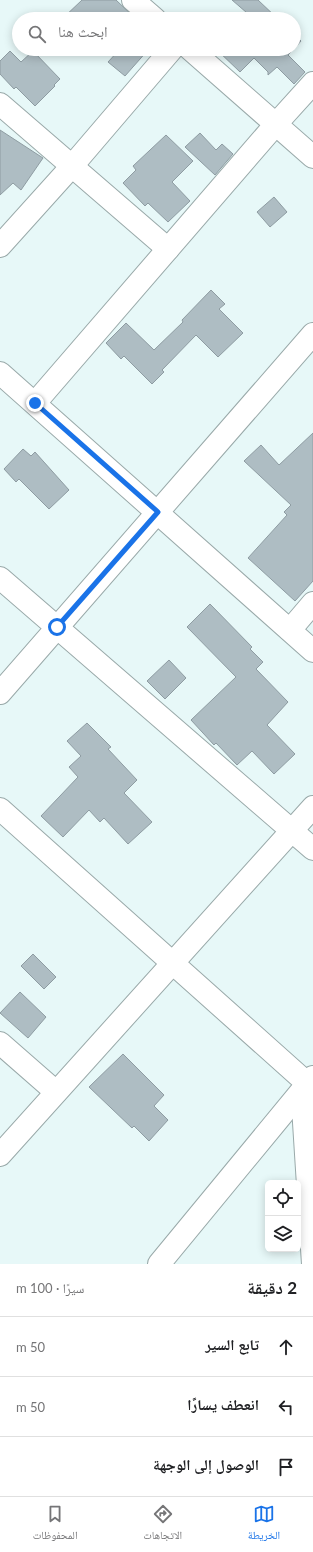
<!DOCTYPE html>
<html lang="ar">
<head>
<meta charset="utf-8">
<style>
  body { margin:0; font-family:Lato,"Noto Naskh Arabic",sans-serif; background:#f2f2f2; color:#202124; direction:rtl }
  .controls { position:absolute; right:12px; bottom:12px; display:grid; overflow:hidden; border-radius:6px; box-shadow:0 2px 10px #0003 }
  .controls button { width:36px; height:36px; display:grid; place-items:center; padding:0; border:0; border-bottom:1px solid #e0e0e0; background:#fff; color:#202124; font:20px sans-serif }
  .stop { position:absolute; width:12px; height:12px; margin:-9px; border:3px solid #1a73e8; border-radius:50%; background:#fff }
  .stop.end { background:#1a73e8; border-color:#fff; box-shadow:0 1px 4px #0008 }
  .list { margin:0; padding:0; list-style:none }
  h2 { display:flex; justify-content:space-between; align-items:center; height:52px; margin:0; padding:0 16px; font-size:17px }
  h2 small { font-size:13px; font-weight:400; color:#757577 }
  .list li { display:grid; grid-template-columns:26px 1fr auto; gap:12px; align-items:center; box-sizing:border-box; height:60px; padding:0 16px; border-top:1px solid #e0e0e0 }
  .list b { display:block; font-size:15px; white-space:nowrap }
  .list em { font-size:13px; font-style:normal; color:#757577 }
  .icon { flex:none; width:22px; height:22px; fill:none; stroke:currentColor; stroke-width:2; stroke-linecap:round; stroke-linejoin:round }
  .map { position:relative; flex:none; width:313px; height:1264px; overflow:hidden; direction:ltr }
  .search { position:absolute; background:#fff; box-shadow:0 2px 10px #0003; left:12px; right:12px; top:12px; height:44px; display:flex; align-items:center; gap:10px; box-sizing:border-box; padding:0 14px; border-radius:22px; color:#757577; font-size:15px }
  .sheet { height:232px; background:#fff }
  nav { display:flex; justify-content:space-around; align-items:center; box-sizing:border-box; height:56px; border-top:1px solid #e0e0e0; background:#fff; font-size:11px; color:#757577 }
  nav a { display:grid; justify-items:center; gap:2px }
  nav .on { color:#1a73e8 }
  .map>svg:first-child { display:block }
  .building { fill:#aebdc3; stroke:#8e9ca2 }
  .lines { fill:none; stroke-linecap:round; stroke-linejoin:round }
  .minor-casing { stroke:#99a9a9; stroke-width:24 }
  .minor { stroke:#fff; stroke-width:22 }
  .route { stroke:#1a73e8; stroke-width:5 }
</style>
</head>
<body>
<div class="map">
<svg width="313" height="1264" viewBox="0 0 313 1264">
  <rect width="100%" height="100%" fill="#e7f8f8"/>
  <g class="building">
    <polygon points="82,0 116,0 136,19 62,19"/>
    <polygon points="232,0 258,0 278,19 254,19"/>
    <polygon points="294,34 301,41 294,49"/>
    <polygon points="120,49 147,49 148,50 125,76 108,62"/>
    <polygon points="216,49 294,49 288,55 305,72 294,84 277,67 268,75 268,72 254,58 240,72"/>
    <polygon points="10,51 21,62 33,51 60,79 54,85 55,86 35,106 16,87 14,89 0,74 0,61"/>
    <polygon points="0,130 43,158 21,190 13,183 0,195"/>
    <polygon points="200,133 216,150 222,144 233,154 215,175 185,147"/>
    <polygon points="166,135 193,161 172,182 190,201 168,222 148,203 145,206 123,183 136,170 133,166"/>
    <polygon points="274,197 287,212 270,227 257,212"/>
    <polygon points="211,290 225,304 219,309 243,333 218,357 196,335 162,370 164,372 152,384 124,356 121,359 106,343 126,323 154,350 183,322 182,320"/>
    <polygon points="313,433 313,581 295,601 248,558 287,515 284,512 291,505 244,461 261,445 279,465"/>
    <polygon points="23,449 31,456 35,452 69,490 49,509 19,479 16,482 4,469"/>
    <polygon points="210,604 252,647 250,649 263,662 256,669 288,702 267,725 295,754 274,774 252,751 237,765 216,743 214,745 191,720 236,677 187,627"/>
    <polygon points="169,660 186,678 165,699 147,681"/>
    <polygon points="87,723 111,747 108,749 137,780 124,793 152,822 128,844 104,818 100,822 89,810 63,837 41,816 78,777 69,767 81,756 67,741"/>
    <polygon points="33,954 56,977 44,989 21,966"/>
    <polygon points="20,992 46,1017 28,1038 0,1013"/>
    <polygon points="123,1054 164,1095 154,1106 168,1120 149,1141 134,1126 132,1128 89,1087"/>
  </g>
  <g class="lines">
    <g class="minor-casing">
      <g id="minor">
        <polyline points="133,0 155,19"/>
        <polyline points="190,49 313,157"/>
        <polyline points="0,104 168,249"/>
        <polyline points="0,246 72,166 172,49"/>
        <polyline points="0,373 313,651"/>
        <polyline points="35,403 276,124 313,83"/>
        <polyline points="0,578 313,849"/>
        <polyline points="290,630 313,603"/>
        <polyline points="0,693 313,334"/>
        <polyline points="0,809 308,1084"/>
        <polyline points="0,1043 56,1092"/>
        <polyline points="302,1091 313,1264"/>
        <polyline points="0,1155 313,807"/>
        <polyline points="159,1264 313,1077"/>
      </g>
    </g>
    <use href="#minor" class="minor"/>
  </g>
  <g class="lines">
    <polyline class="route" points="35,403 158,512 57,627"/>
  </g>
</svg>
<div class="controls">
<button><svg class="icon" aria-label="locate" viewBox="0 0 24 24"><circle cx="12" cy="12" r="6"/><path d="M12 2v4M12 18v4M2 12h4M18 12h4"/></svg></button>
<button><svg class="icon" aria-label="layers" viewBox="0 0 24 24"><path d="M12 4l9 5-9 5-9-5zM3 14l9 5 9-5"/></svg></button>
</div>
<div class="stop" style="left:57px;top:627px"></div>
<div class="stop end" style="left:35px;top:403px"></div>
<div class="search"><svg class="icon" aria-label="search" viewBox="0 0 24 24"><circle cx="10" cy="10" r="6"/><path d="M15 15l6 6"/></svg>ابحث هنا</div>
</div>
<section class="sheet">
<h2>2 دقيقة<small>سيرًا · 100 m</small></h2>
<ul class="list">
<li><svg class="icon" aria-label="ahead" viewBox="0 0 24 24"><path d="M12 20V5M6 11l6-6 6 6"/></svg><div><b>تابع السير</b></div><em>50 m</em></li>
<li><svg class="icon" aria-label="left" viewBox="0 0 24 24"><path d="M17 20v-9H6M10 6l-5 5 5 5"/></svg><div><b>انعطف يسارًا</b></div><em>50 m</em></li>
<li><svg class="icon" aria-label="arrive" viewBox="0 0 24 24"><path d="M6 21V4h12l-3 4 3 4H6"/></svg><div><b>الوصول إلى الوجهة</b></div></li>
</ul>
</section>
<nav>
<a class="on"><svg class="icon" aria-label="map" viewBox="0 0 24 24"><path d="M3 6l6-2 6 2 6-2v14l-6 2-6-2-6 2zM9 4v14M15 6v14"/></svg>الخريطة</a>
<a><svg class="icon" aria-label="directions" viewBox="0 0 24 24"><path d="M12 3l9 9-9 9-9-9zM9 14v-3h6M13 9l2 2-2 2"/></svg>الاتجاهات</a>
<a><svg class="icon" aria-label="saved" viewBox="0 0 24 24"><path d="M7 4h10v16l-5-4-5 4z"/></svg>المحفوظات</a>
</nav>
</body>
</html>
